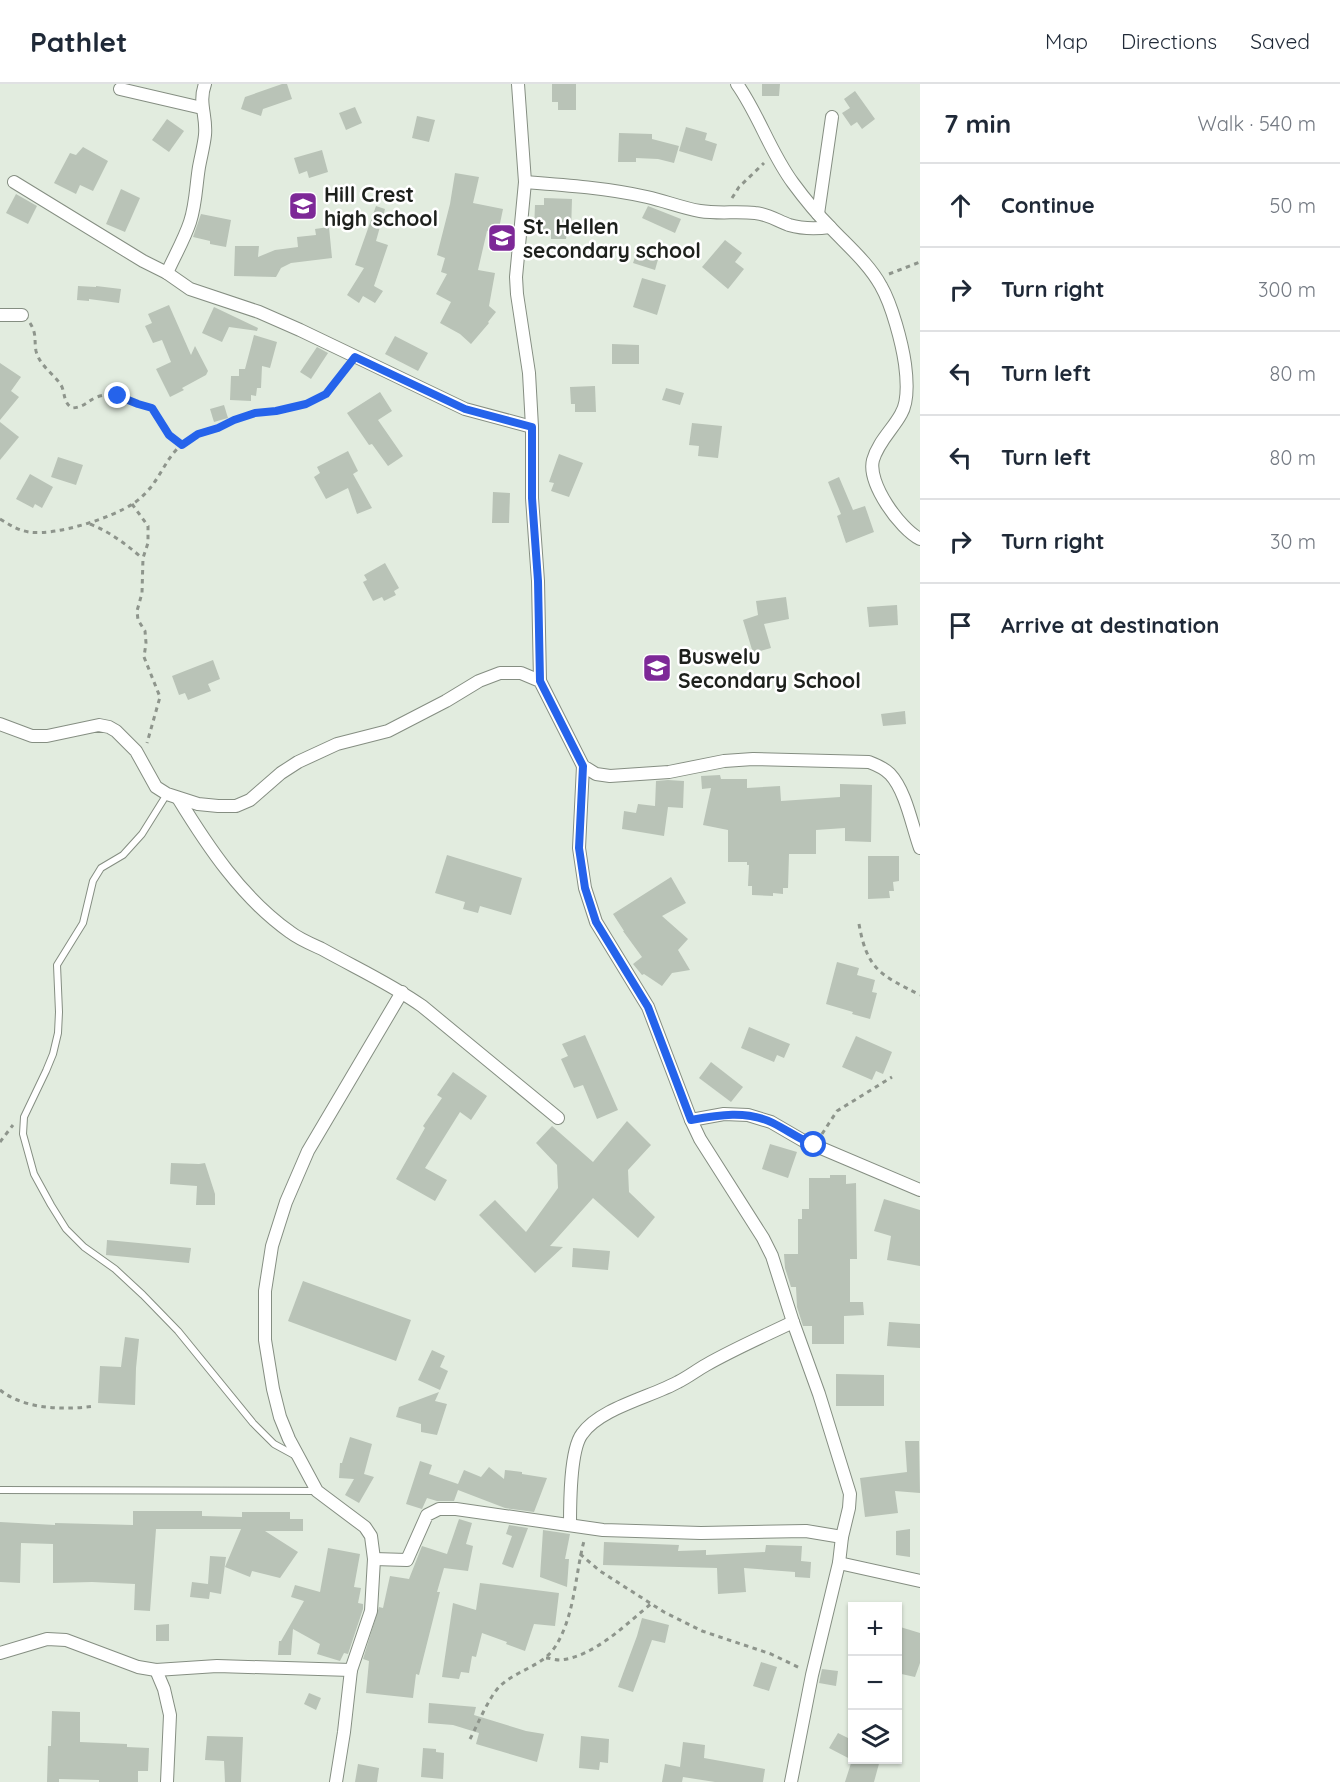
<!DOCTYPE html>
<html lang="en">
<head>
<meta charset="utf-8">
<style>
  body { margin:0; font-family:Quicksand,sans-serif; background:#f2f2f3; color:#1f2937 }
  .controls { position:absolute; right:18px; bottom:18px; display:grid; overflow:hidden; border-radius:0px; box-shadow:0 2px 4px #0004 }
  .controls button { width:54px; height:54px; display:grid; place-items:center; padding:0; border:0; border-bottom:2px solid #e0e1e3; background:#fff; color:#1f2937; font:30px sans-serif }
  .stop { position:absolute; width:18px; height:18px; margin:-14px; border:4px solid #2563eb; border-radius:50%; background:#fff }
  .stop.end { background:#2563eb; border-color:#fff; box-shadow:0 2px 6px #0008 }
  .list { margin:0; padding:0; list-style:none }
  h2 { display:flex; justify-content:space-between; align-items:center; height:78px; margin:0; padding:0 24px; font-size:26px }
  h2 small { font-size:20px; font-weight:400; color:#747a83 }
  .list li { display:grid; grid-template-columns:39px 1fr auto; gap:18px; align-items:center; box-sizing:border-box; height:84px; padding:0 24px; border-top:2px solid #e0e1e3 }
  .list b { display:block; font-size:22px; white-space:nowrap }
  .list em { font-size:20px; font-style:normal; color:#747a83 }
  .icon { flex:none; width:33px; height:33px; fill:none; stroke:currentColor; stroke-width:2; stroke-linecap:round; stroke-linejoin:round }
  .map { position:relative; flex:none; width:920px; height:1698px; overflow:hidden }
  header { display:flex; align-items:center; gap:36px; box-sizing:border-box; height:84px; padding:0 30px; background:#fff; border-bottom:2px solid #e0e1e3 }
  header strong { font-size:28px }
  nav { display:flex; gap:33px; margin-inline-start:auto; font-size:21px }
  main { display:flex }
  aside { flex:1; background:#fff }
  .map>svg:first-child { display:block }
  .building { fill:#b9c3b7 }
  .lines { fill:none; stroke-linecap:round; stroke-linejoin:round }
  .lane-casing { stroke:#858e82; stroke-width:8 }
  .street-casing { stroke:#858e82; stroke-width:14 }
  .path { stroke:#8e958c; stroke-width:3; stroke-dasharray:4.5 4.5; stroke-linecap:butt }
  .lane { stroke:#fff; stroke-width:6 }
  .street { stroke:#fff; stroke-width:12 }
  .route { stroke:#2563eb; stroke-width:8 }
  .labels { text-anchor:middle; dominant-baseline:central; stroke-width:5; stroke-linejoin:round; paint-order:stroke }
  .poi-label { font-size:21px; font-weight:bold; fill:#1d201c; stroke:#fff; text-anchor:start }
</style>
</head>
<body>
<header>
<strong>Pathlet</strong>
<nav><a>Map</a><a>Directions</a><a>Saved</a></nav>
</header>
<main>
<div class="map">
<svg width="920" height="1698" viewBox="0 0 920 1698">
  <rect width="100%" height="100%" fill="#e2ecdf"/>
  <g class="building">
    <polygon points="282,0 287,0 292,15 263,25 261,32 241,25 245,13"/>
    <polygon points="552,0 576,0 576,26 558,26 558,18 552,18"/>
    <polygon points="762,0 780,0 779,12 762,12"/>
    <polygon points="855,7 875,35 862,45 857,38 851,42 842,29 850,24 844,15"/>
    <polygon points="355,23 362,39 346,46 339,29"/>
    <polygon points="417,32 435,36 429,58 412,54"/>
    <polygon points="167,35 184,47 169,68 152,56"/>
    <polygon points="686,43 707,49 705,56 717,60 712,77 679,67"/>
    <polygon points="619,49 652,50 652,55 679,62 674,79 658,75 636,74 636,78 618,78"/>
    <polygon points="83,63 108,77 93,107 80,101 76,110 54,99 70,69 76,71"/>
    <polygon points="322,66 328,88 309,94 307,87 299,90 294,74"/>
    <polygon points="455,89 479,93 473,119 503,125 498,149 487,147 478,186 495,189 489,222 496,228 488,238 489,239 471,260 460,250 440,239 451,218 436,210 447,190 441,188 445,174 437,171 450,120"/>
    <polygon points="121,105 140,114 125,148 106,140"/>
    <polygon points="16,110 37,122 28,140 6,129"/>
    <polygon points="544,114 572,115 571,148 567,148 566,155 551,155 551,146 534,146 535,121 544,121"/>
    <polygon points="376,122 385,125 376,157 388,161 374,202 383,207 375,219 363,212 359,219 347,211 364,184 355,181"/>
    <polygon points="648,122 681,135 675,149 642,134"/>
    <polygon points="201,130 231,136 226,163 210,160 210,157 193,153"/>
    <polygon points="329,143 332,174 291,179 281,184 276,193 234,192 235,162 259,162 258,173 275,166 298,163 297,153 316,151 315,145"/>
    <polygon points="725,156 742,169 735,178 744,185 728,205 702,183"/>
    <polygon points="638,165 659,172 655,186 633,179"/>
    <polygon points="642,194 666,201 657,231 633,223"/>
    <polygon points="78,202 96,203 96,202 121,205 119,219 89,215 89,217 77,216"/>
    <polygon points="169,221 191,271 195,262 208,287 206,291 182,304 184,306 170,313 156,285 171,278 162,256 153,259 145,242 152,239 148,230"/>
    <polygon points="214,223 258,244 257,247 229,243 222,258 202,249"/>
    <polygon points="254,251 277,258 270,284 262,282 261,304 257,304 256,312 251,311 251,317 230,316 231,292 239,292 239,285 245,285"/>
    <polygon points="395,252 428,269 418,287 385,270"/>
    <polygon points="612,260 639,261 639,280 612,280"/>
    <polygon points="317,263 328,269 311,295 300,288"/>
    <polygon points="0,279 21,293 11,307 19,313 0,336"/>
    <polygon points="595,302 596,328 575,328 575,320 571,320 570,303"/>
    <polygon points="666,304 684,309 680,321 662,316"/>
    <polygon points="380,308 392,327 378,336 403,372 388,382 372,360 369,361 347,329"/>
    <polygon points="224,321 228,334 214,338 210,325"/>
    <polygon points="0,338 19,353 0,376"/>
    <polygon points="692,339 722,342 718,374 698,372 699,362 689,361"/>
    <polygon points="348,367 358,387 353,390 372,424 357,430 348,404 326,415 314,393 320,389 317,383"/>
    <polygon points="559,370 583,379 569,413 551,407 554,399 549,398"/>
    <polygon points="58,373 83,381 76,401 51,393"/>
    <polygon points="30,390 53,403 42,424 35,420 33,424 16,415"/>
    <polygon points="839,393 853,426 865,422 874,448 846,459 837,432 841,430 828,398"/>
    <polygon points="493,408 510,409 509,439 492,439"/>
    <polygon points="385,479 399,504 394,507 396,511 384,517 382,513 373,517 363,498 367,496 364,491"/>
    <polygon points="786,513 789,535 764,540 771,564 753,569 743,536 758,531 756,517"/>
    <polygon points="897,521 898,541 869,543 867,523"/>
    <polygon points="213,576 220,595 208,600 211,607 188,616 185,609 179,611 172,592"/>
    <polygon points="905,627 906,640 883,642 881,630"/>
    <polygon points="720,691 721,695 747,695 747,704 780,702 781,717 840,713 840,700 872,701 871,758 845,757 845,744 816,746 816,770 789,770 788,804 783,804 783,810 773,809 773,812 752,811 752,802 748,802 749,781 747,781 747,778 728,778 728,746 703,741 711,704 702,705 701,692"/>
    <polygon points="668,696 684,697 683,724 668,723 664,752 622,745 624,727 636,729 638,720 655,722 656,697"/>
    <polygon points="447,771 522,794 511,831 480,822 478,829 463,825 465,818 435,809"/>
    <polygon points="868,772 899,772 899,797 893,798 894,807 889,807 890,814 868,815"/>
    <polygon points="671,793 686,819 662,832 688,855 678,866 690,886 672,889 662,902 644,890 642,891 633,880 642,873 623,847 624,847 613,830"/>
    <polygon points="837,878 859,884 857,891 875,896 872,908 877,909 870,935 852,930 853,928 826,920"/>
    <polygon points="749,943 790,960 784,974 777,971 774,978 741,964"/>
    <polygon points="585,951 618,1026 597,1035 583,1001 574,1004 561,975 568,972 562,960"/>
    <polygon points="856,952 892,968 883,990 876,987 872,996 842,983"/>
    <polygon points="711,978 743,1003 731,1018 699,994"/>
    <polygon points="453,988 487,1012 471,1036 460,1028 425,1084 447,1096 435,1117 396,1095 425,1044 423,1042 442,1014 437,1011"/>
    <polygon points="627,1037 651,1061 628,1086 629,1108 655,1133 638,1154 593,1114 550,1162 563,1163 535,1189 479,1131 495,1116 526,1148 558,1104 557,1081 536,1059 552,1042 593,1078"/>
    <polygon points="770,1060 797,1068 788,1094 762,1085"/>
    <polygon points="171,1079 199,1080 205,1079 215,1110 215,1121 196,1121 197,1102 170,1100"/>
    <polygon points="830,1091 846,1091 846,1100 856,1099 857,1175 850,1175 850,1218 863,1218 864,1231 844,1232 844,1260 812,1260 812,1242 803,1242 797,1223 796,1203 791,1203 785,1184 784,1170 798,1170 798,1135 802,1135 802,1125 809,1125 809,1094 830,1094"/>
    <polygon points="884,1115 920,1126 920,1182 887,1176 891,1152 874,1147"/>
    <polygon points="107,1156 191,1164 189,1179 106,1171"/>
    <polygon points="573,1164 610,1167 608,1186 572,1183"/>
    <polygon points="303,1197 411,1236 396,1277 288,1237"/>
    <polygon points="889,1238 920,1240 920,1264 887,1262"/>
    <polygon points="125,1253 139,1255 136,1284 135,1321 98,1319 100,1282 121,1283"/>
    <polygon points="432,1266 445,1272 440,1283 448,1287 440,1306 418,1296"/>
    <polygon points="836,1290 884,1291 884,1322 836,1322"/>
    <polygon points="439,1308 435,1317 447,1320 437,1351 421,1348 421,1340 396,1333 399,1323"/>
    <polygon points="350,1353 372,1360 364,1390 374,1393 359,1419 345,1411 354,1395 339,1394 340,1379 342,1379"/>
    <polygon points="905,1357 919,1357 920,1409 895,1407 898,1429 865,1433 860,1394 907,1388"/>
    <polygon points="420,1377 432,1381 429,1390 458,1400 464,1386 481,1393 489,1383 504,1395 505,1386 522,1388 522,1390 547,1394 534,1428 505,1424 458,1406 454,1417 437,1417 427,1414 422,1425 406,1420"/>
    <polygon points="133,1427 202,1427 202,1432 242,1433 242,1428 290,1428 290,1435 303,1435 303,1447 265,1447 298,1468 280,1494 252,1487 250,1493 225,1483 241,1445 156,1445 150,1527 134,1526 135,1500 92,1498 53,1499 53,1460 21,1459 20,1499 0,1498 0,1438 55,1441 55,1439 133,1441"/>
    <polygon points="459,1435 472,1439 466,1460 473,1462 468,1487 444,1484 437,1508 440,1508 419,1591 416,1590 413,1614 366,1609 369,1577 363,1575 379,1523 383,1524 390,1492 409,1495 422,1462 447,1470"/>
    <polygon points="509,1441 528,1444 513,1484 502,1480 512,1452 506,1450"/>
    <polygon points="910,1445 910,1473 896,1471 896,1447"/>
    <polygon points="543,1446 570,1450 565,1475 569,1475 567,1503 540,1493"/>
    <polygon points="604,1458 679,1461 678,1467 706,1466 706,1471 765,1468 766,1461 802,1462 801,1477 811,1478 810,1494 795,1493 795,1488 744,1484 746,1508 718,1510 717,1484 603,1481"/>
    <polygon points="328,1464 360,1470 354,1503 361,1504 358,1519 363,1520 363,1525 348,1570 344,1569 340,1577 317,1570 320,1560 293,1545 291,1571 278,1571 279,1557 281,1557 304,1517 291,1513 295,1501 320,1508"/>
    <polygon points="210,1472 226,1473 221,1510 210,1508 209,1515 190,1513 192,1498 208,1500"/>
    <polygon points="480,1499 559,1509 555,1542 534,1540 525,1567 506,1560 507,1558 482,1549 476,1573 472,1572 469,1589 461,1588 459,1595 442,1593 453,1519 476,1526"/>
    <polygon points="642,1534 669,1541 665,1559 652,1556 633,1608 618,1603 637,1552"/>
    <polygon points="169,1540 169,1557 156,1557 156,1541"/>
    <polygon points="897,1542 920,1549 920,1579 915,1593 897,1589"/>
    <polygon points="761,1578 777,1583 769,1607 753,1602"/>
    <polygon points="822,1585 838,1587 836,1602 819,1599"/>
    <polygon points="309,1609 321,1614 316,1626 304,1620"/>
    <polygon points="429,1619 476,1623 474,1631 526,1647 544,1650 537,1678 476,1660 479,1649 453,1641 428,1639"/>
    <polygon points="52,1627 80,1628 80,1658 127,1660 127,1663 149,1664 148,1687 138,1687 138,1698 99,1698 99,1696 59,1695 59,1698 47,1698 48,1662 51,1662"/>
    <polygon points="838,1649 852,1656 852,1676 880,1676 874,1698 845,1698 852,1676 829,1664"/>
    <polygon points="207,1652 243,1653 241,1698 225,1698 224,1677 205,1676"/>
    <polygon points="581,1652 609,1655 608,1679 600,1678 599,1686 579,1684"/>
    <polygon points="683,1658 705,1661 704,1674 765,1685 763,1698 715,1698 683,1693 682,1698 662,1698 665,1680 680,1683"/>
    <polygon points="423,1664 436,1665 436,1668 444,1669 443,1695 421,1693"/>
    <polygon points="358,1680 379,1684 377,1698 355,1698"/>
  </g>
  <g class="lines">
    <g class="lane-casing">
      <g id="lane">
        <polyline points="167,710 142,750 123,771 101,784 93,797 83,839 57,881 59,928 58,949 53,970 46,987 24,1033 23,1050 34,1090 51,1121 66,1145 84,1163 115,1185 143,1211 178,1247 253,1339 274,1360 296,1372"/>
        <polyline points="0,1406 317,1407"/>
      </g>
    </g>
    <g class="street-casing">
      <g id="street">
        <polyline points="518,0 525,98 516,193 517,210 529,289 532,343 532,414 538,497 540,597"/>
        <path d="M 737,0 C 759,31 770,68 793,99 C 804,114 817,130 831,144 C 848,162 869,180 881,202 C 892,221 902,259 905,280 C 907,295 909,317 901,330 C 893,345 878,358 873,376 C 867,399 900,445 920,455"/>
        <polyline points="120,5 202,24"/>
        <polyline points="14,98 143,177 167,189 190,205 259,228 300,246 465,325 532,343"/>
        <path d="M 525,98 C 565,101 607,104 647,113 C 665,117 682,124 700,127 C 719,130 736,127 755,129 C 768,130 778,137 789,141 C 803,145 816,145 830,143"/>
        <polyline points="818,130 832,33"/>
        <path d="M 167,189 C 174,173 184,156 190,138 C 196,120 196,101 199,83 C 201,72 204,61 205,51 C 207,32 198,19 205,0"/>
        <polyline points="0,231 22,231"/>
        <path d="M 0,640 L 32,652 L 47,652 L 99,641 L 109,643 L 116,647 L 136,667 L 156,703 L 167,710 L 198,720 L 218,722 L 236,722 L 250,716 L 281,689 L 298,678 L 337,660 L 388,647 L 446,617 L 479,597 L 500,589 L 521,589 L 540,597 L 583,682 L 596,690 L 610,692 L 669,688 L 724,677 L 753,675 L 869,678 C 877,681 884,684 890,690 C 906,707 912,742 920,764"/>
        <polyline points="583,682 579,764 585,804 596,838 648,923 691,1036 700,1055 763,1154 772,1172 793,1238 819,1310 850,1410 849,1424 842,1453 839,1479 812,1591 791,1698"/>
        <path d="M 178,714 C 208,763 242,814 290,848 C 299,855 311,860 322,865 C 356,884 391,900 422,922 L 558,1034"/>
        <polyline points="691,1036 724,1030 748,1031 771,1038 802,1056 920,1106"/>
        <path d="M 570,1441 C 570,1420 570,1366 582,1350 C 600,1324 651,1313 678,1298 C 688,1293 697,1286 706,1281 C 734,1265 764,1252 793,1238"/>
        <polyline points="374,1475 407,1476 427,1431 439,1425 456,1425 603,1446 701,1449 806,1447 842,1453"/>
        <polyline points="839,1479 920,1497"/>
        <polyline points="0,1569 47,1555 66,1556 138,1583 156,1586 217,1582 351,1586"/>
        <polyline points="156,1586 164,1605 170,1631 167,1698"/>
        <polyline points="336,1698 344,1648 351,1586 371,1527 374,1475 371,1452 365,1443 317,1407 289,1355 280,1333 273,1305 265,1256 265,1207 272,1162 286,1118 308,1067 402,908"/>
      </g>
    </g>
    <g class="path">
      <polyline points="732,114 739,103 764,79"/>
      <polyline points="889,190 920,178"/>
      <path d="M 30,239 C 37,250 34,256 36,267 C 40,283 55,290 62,303 C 65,311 64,319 72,324 C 85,323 87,317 97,313 C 115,306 135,320 151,324 L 169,351 L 182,361"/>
      <polyline points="132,420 148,442 148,459 143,474 142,509 137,527 138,536 145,547 146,559 144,573 160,613 147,659"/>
      <path d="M 0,435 C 10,441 17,446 29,448 C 56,452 112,434 134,419 C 139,416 147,408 151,403 C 167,382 170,363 199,350 C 205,348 211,347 217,345 C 230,340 241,333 255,329 C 278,324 305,326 325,311 C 334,304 342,291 348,282"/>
      <path d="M 90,440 C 110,448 126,460 142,474"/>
      <path d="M 859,840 C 867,886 881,891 920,911"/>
      <polyline points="822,1050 837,1027 892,993"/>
      <polyline points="0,1058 13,1041"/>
      <path d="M 0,1306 C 25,1326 65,1326 95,1322"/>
      <polyline points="580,1470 600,1487 664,1528 702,1547 771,1570 800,1584"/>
      <path d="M 546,1574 C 550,1574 555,1576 560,1576 C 594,1573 626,1540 652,1519"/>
      <path d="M 470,1655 C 478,1640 488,1615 499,1603 C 516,1586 542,1583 555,1563 C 575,1532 575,1491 584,1457"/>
    </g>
    <use href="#lane" class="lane"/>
    <use href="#street" class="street"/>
  </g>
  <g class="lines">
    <path class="route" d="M 118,312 L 138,320 L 152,324 L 169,351 L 182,361 L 198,350 L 218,344 L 234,336 L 255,329 L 276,327 L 306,320 L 326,310 L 355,273 L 465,325 L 532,343 L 532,414 L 538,497 L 540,597 L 583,682 L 579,764 L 585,804 L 596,838 L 648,923 L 691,1036 C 718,1031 747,1026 773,1039 C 787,1046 799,1055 814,1061"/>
  </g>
  <defs>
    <g id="school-square" transform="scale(1.5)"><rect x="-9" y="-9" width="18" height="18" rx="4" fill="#7d2897" stroke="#fff"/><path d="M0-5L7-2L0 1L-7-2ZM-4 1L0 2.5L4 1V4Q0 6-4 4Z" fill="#fff"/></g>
  </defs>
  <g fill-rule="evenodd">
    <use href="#school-square" x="303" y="122"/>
    <use href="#school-square" x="502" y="154"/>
    <use href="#school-square" x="657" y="584"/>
  </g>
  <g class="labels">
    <g class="poi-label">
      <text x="324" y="110">Hill Crest<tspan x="324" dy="24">high school</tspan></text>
      <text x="523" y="142">St. Hellen<tspan x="523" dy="24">secondary school</tspan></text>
      <text x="678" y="572">Buswelu<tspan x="678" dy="24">Secondary School</tspan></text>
    </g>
  </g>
</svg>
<div class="controls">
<button>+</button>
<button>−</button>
<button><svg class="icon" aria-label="layers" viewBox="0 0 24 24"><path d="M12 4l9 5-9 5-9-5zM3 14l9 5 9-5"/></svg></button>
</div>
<div class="stop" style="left:814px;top:1061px"></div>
<div class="stop end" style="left:118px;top:312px"></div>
</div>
<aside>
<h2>7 min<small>Walk · 540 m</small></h2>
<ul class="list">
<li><svg class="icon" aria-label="ahead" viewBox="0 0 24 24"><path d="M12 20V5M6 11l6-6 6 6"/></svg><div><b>Continue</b></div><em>50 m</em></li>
<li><svg class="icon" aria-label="right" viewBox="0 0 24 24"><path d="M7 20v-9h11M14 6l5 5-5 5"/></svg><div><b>Turn right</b></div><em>300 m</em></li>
<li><svg class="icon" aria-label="left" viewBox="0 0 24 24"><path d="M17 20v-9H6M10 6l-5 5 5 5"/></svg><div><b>Turn left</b></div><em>80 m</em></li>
<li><svg class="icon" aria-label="left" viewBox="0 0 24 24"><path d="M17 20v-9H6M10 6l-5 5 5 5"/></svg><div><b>Turn left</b></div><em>80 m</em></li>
<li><svg class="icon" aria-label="right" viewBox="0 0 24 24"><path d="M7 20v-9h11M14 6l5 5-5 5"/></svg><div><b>Turn right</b></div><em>30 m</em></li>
<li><svg class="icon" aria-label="arrive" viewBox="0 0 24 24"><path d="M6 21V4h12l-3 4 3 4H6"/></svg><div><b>Arrive at destination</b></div></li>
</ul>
</aside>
</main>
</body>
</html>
